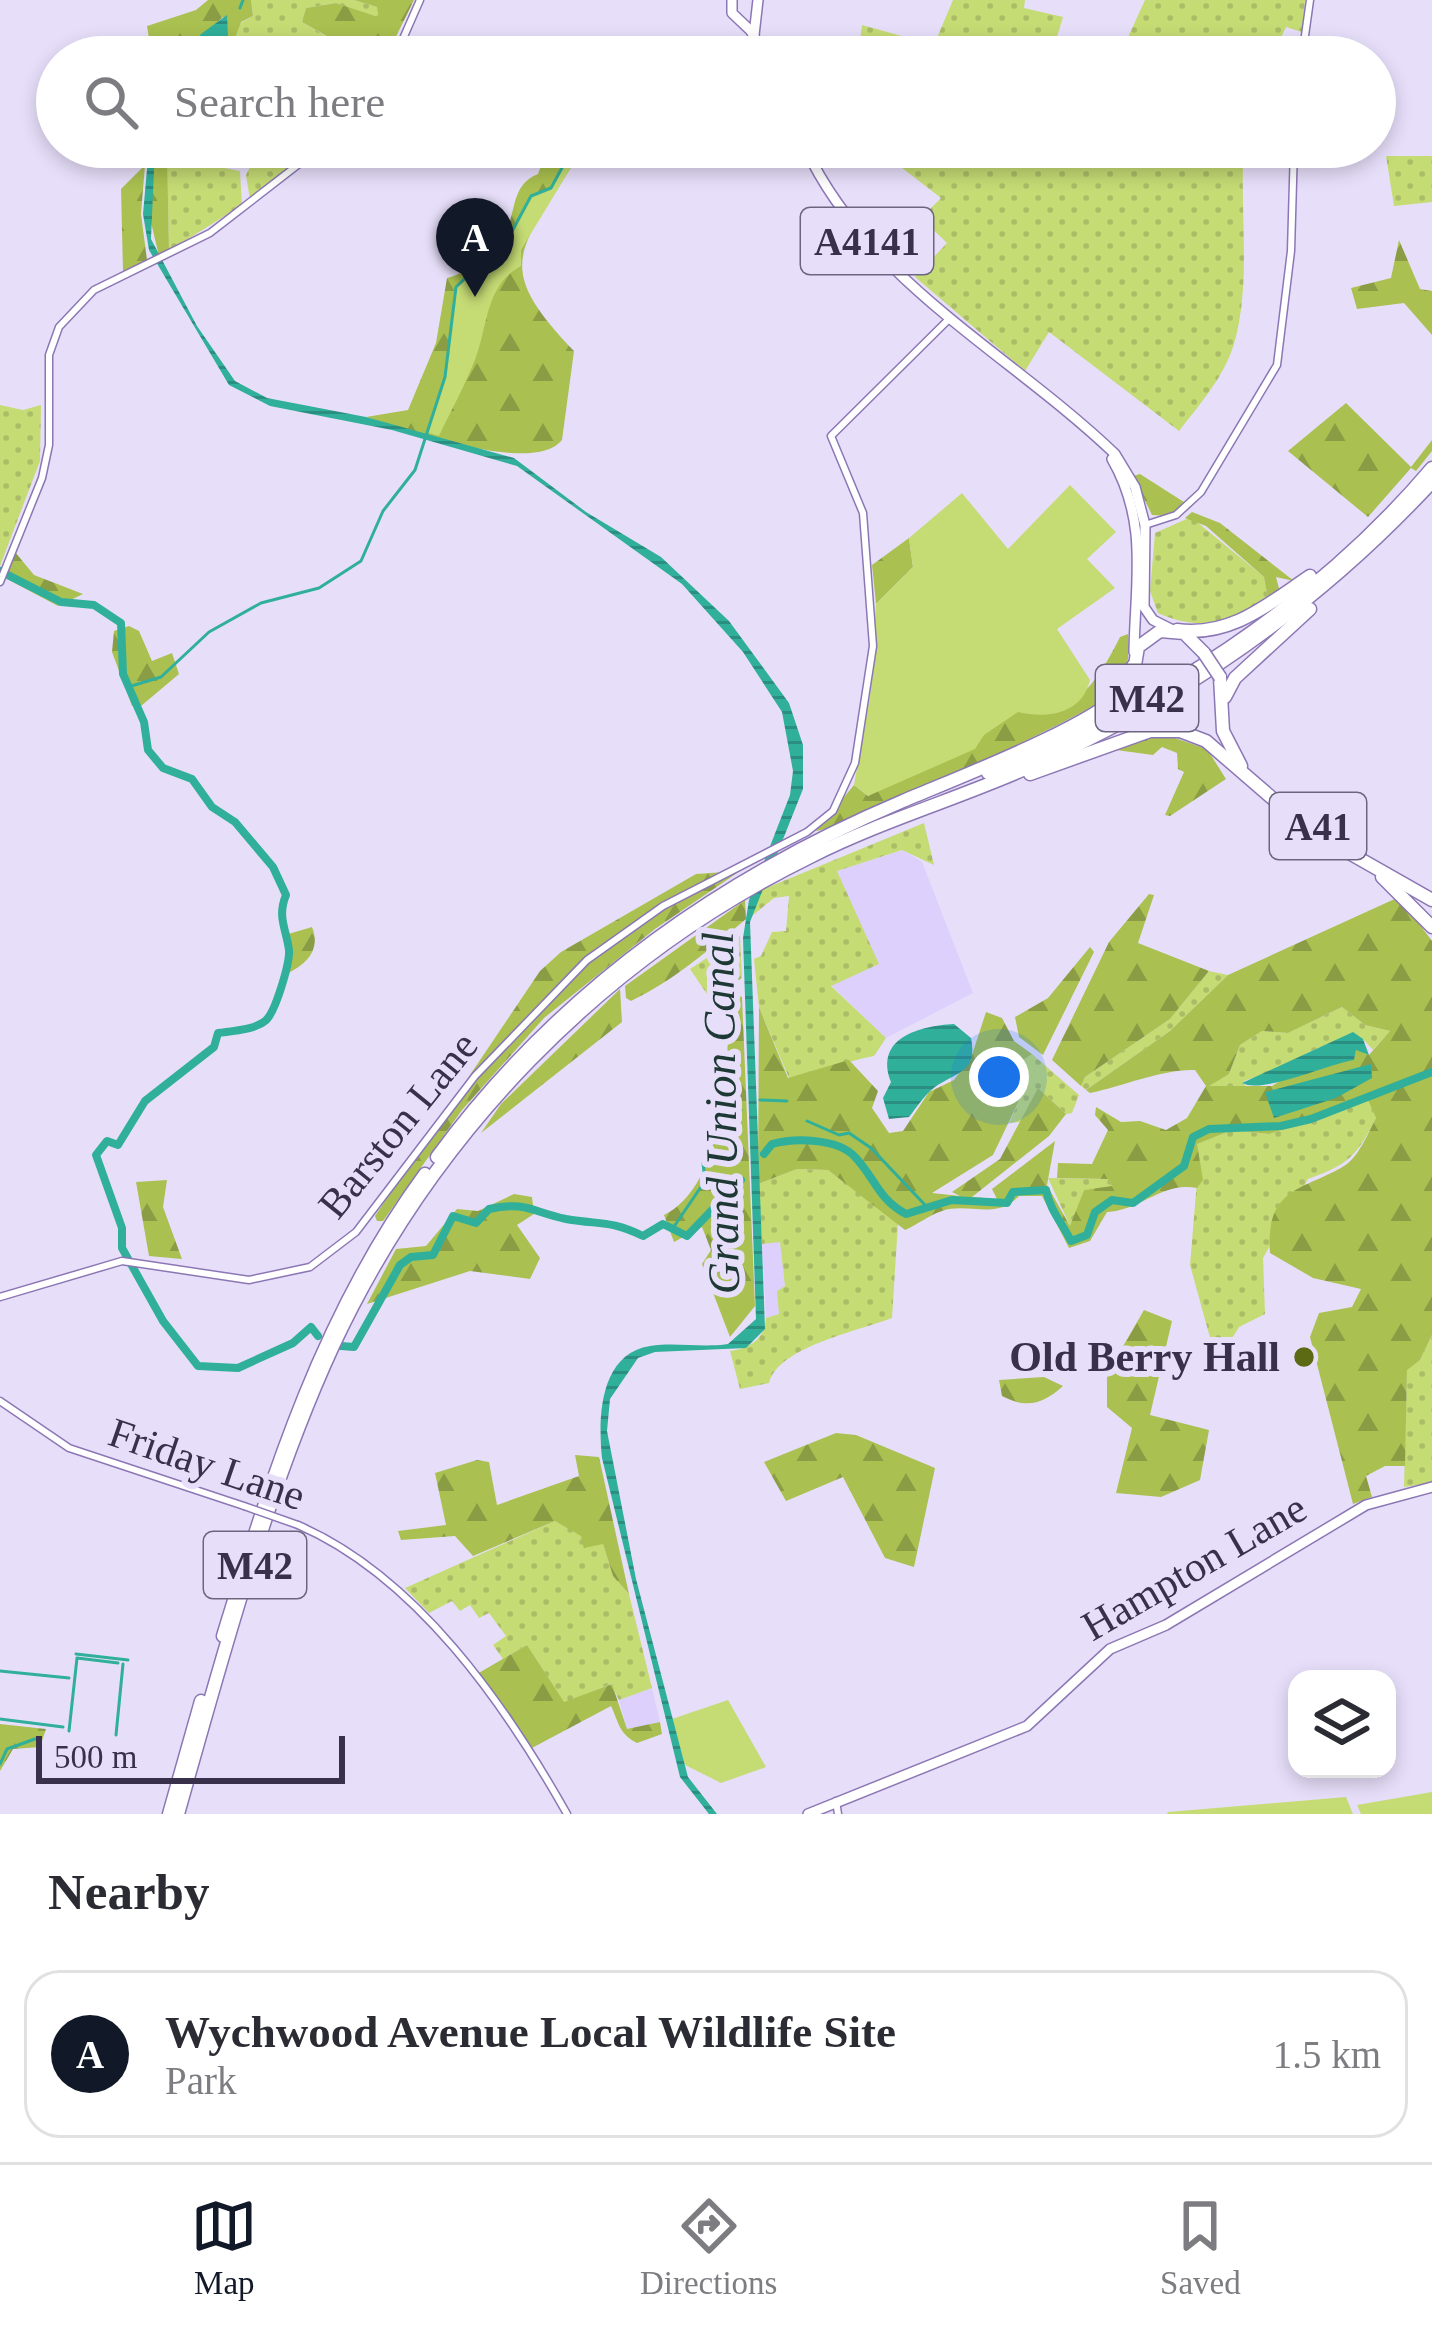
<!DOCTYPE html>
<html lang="en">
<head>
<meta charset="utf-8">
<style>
  body { margin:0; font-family:Georgia,serif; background:#f2f2f3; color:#2b2b33 }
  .controls { position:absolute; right:36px; bottom:36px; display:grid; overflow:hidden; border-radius:24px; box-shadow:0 6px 18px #0003 }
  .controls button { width:108px; height:108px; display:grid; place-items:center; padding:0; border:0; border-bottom:3px solid #e1e1e2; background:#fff; color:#2b2b33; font:60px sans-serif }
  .scale { position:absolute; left:36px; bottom:30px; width:309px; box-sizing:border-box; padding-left:12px; border:6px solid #39314b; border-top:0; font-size:33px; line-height:42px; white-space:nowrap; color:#39314b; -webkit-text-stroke:9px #e7dffa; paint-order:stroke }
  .you { position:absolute; left:999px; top:1077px; width:42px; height:42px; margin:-30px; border:9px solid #fff; border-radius:50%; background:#1a73e8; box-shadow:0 0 0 18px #1a73e833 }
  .badge { display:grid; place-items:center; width:78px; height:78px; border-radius:50%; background:#111827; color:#fff; font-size:39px; font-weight:700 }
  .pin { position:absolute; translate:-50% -99px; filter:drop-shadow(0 3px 6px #0008) }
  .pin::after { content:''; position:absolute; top:63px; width:42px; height:36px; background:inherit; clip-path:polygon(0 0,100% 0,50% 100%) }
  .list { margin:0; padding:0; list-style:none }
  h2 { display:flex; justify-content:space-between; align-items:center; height:156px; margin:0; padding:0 48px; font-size:51px }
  h2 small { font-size:39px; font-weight:400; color:#7c7c81 }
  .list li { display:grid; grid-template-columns:78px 1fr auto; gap:36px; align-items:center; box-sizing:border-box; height:168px; margin:0 24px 24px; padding:0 24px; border:3px solid #e1e1e2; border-radius:36px }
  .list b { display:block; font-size:45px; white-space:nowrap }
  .list p { margin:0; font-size:39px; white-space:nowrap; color:#7c7c81 }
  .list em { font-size:39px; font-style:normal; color:#7c7c81 }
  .icon { flex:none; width:66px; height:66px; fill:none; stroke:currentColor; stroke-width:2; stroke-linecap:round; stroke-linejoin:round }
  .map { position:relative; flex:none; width:1432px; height:1814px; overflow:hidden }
  .search { position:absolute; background:#fff; box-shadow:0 6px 18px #0003; left:36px; right:36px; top:36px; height:132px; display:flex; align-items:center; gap:30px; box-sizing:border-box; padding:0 42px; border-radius:66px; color:#7c7c81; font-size:45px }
  .sheet { height:348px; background:#fff }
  nav { display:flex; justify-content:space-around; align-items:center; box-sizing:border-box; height:168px; border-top:3px solid #e1e1e2; background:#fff; font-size:33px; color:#7c7c81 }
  nav a { display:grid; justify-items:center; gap:6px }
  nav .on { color:#111827 }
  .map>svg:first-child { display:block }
  .built { fill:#ddd0fc }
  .grass { fill:url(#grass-dots) }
  .forest { fill:url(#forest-firs); fill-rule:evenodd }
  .park { fill:#c5db74 }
  .water { fill:url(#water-rules) }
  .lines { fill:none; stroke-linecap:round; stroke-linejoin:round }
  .stream { stroke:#30af9a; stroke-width:3 }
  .river { stroke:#30af9a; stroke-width:8 }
  .minor-casing { stroke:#8c77b5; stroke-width:9 }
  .major-casing { stroke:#8c77b5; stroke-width:12 }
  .highway-casing { stroke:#8c77b5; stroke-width:15 }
  .minor { stroke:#fff; stroke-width:6 }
  .major { stroke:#fff; stroke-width:9 }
  .highway { stroke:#fff; stroke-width:12 }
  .minor-bridge-casing { stroke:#8c77b5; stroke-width:9; stroke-linecap:butt }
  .highway-bridge-casing { stroke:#8c77b5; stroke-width:15; stroke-linecap:butt }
  .minor-bridge { stroke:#fff; stroke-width:6 }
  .highway-bridge { stroke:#fff; stroke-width:12 }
  .poi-dot { fill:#5b6a13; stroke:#e7dffa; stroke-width:4.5 }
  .labels { text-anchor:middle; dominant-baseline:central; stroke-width:12; stroke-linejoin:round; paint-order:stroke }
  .shield { fill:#e7dffa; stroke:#6d6580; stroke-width:3 }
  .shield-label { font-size:39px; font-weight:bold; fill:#39314b }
  .street-label { font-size:42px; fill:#39314b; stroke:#e7dffa }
  .poi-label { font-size:42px; font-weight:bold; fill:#39314b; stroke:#e7dffa; text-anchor:end }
  .water-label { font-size:45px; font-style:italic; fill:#1e3933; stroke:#e7dffa }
</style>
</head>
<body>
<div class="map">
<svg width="1432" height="1814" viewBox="0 0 1432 1814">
  <defs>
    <pattern id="grass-dots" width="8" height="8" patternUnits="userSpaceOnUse" patternTransform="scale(3)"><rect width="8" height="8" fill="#c5db74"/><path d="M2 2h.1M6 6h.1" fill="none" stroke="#aabc66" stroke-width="1.8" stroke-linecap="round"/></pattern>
    <pattern id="forest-firs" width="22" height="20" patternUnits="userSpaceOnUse" patternTransform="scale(3)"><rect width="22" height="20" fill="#aac050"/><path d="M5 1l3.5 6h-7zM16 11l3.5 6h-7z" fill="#8b9d44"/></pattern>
    <pattern id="water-rules" width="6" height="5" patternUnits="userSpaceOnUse" patternTransform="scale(3)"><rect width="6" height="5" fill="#30af9a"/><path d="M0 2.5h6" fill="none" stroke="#2a8f80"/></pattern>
  </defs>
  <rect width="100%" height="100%" fill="#e7dffa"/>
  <g class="built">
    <polygon points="903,850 922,862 973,993 886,1038 831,985 878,964 837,871"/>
    <polygon points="780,1241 785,1286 779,1314 766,1318 762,1244"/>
    <polygon points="652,1688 660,1722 627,1730 619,1700"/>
  </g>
  <g class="grass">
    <polygon points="251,0 354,0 377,7 378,18 336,3 306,8 302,22 342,45 333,57 181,57 253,16"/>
    <polygon points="953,0 1025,0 1024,8 1063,17 1057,37 1092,46 1088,57 858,57 862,25 934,45"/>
    <polygon points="1145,0 1305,0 1302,32 1286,27 1272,57 1119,57"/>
    <polygon points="167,147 202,147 198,163 240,171 242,205 169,251"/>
    <polygon points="260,147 296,147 307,155 250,200 246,175"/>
    <path d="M 875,147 L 1244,147 C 1239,211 1252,282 1234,344 C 1224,377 1200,404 1179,431 L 1049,332 L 1025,371 L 915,277 L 947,243 L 921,218 L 941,198 Z"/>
    <polygon points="1386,156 1432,156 1432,202 1394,206"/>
    <polygon points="0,405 23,410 41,405 40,461 0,566"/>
    <path d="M 1191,517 L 1264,577 L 1268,599 C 1229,621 1202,633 1158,613 L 1150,591 L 1155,533 Z"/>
    <path d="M 924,823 L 934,865 L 902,850 L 837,871 L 879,964 L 831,986 L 886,1038 L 874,1056 C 842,1062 817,1074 789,1078 L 759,1007 L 754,959 L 761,956 L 772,932 L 786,931 L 789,896 L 774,898 L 752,916 L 759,891 Z"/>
    <polygon points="740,936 742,978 711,1000 690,969"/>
    <polygon points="1209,971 1228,975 1170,1031 1086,1090 1081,1086 1085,1077 1170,1019"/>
    <path d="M 1342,1007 L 1365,1025 L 1390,1031 L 1373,1050 L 1363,1039 C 1327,1038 1301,1057 1271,1073 C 1262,1078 1253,1076 1243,1082 L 1246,1087 L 1207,1086 L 1229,1074 L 1240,1045 L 1262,1031 L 1288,1033 Z"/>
    <polygon points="1032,1054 1079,1095 1072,1113 1066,1114 1038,1088 1020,1122 1009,1123 1027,1084 1019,1063"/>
    <path d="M 1368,1099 L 1376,1118 C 1356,1157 1349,1164 1308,1179 L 1263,1258 L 1265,1314 L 1239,1327 L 1217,1363 L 1190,1265 L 1197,1181 L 1202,1180 L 1196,1144 L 1232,1130 L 1269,1134 Z"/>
    <path d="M 797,1169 L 828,1170 L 898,1223 L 892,1318 C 858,1331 778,1347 769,1383 L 740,1389 L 730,1351 C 750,1348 765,1339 766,1318 L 779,1314 L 777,1291 L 785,1286 L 780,1242 L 762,1244 L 758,1184 Z"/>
    <polygon points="1048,1178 1108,1179 1113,1187 1084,1190 1071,1228"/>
    <polygon points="1432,1335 1432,1483 1404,1487 1407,1369 1420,1360"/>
    <polygon points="555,1521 603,1544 613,1576 629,1594 652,1688 619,1700 611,1684 564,1703 527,1645 503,1659 493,1645 506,1636 489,1613 479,1618 470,1605 460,1611 452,1601 429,1613 405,1588"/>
  </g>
  <g class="forest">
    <polygon points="208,0 251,0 253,16 241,22 231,48 223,17 181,57 152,57 147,26 196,10"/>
    <polygon points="354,0 414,0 386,57 333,57 341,44 302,22 306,8 336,3 378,17 377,7"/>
    <polygon points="155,147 167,147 169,251 159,256 149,214"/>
    <path d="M 548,147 L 575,161 C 520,251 491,265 574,351 L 562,440 C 533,476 408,429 366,417 L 408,410 L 436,343 L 447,278 C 464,275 491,253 502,238 C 518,217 508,186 538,174 Z"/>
    <polygon points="145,165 141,214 147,260 123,272 121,189"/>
    <polygon points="1399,240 1420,289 1432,291 1432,335 1404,303 1357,309 1351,288 1391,278"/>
    <polygon points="1346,403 1411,467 1432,440 1432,451 1416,471 1411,468 1368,517 1288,451"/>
    <polygon points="1140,474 1187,504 1169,516 1152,515 1133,476"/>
    <polygon points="1192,512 1220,523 1294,581 1276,577 1280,592 1268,599 1264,577 1206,526 1185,518"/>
    <polygon points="909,538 913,567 876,604 872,565"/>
    <polygon points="15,552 34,575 83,594 58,606 5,578"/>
    <polygon points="129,626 139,631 152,661 172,653 179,674 141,706 132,706 112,652 114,631"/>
    <path d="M 1128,634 C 1130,653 1128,681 1112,694 C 1086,716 844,829 816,831 L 854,785 L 868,796 L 1018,711 C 1071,725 1099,679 1120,637 Z"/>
    <polygon points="1169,736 1207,749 1226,779 1170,816 1165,815 1184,772 1178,769 1177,753 1162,747 1153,755 1116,750 1139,739"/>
    <polygon points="740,871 655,929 544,1018 462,1110 383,1221 377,1221 375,1216 540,971 561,952 696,874"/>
    <polygon points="1149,894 1154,895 1138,943 1209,971 1170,1019 1085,1077 1081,1086 1052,1060 1109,942"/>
    <path d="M 1399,897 L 1432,941 L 1432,1335 L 1420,1360 L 1407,1370 L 1405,1466 L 1385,1466 L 1366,1476 L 1372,1497 L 1353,1504 L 1310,1337 L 1319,1313 L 1352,1307 L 1361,1289 L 1313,1278 L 1270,1253 C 1265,1186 1305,1190 1344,1166 C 1359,1157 1368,1133 1376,1118 L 1368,1100 L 1269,1134 L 1232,1130 L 1197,1144 L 1203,1180 L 1197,1188 C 1162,1181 1142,1210 1107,1212 L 1090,1241 L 1069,1248 L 1042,1196 L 1019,1196 C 996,1221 968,1202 942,1211 C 929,1215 917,1225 905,1230 L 828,1170 L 797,1169 L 758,1184 L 759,1007 L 788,1078 L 849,1060 L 878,1091 L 872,1108 L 889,1133 L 903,1131 L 929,1092 L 954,1080 L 972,1055 L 986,1012 L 1002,1018 L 1014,1041 L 1032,1054 L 1019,1063 L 1027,1084 L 993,1155 L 932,1193 L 960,1196 L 952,1192 L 1000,1159 L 1038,1088 L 1066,1114 L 1049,1136 L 972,1197 L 997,1199 L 992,1189 L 1055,1141 L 1047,1185 L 1070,1226 L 1084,1190 L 1112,1186 L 1108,1179 L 1057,1178 L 1058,1163 L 1092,1164 L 1108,1130 L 1095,1115 L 1096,1107 L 1121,1122 L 1140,1121 L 1166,1130 L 1187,1118 L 1206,1086 L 1195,1070 C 1162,1069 1124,1086 1090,1093 L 1086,1090 L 1170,1031 L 1228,975 ZM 1342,1007 L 1365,1025 L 1390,1031 L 1369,1055 L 1356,1049 L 1354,1059 L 1291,1074 L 1272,1086 L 1209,1086 L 1229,1074 L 1240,1045 L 1262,1031 L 1288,1033 Z"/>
    <path d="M 745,900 L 746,919 C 710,949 673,981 631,1001 L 626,998 L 625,986 Z"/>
    <path d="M 312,927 C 321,949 307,964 288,973 L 285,935 Z"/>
    <polygon points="1090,947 1094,952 1043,1055 1019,1037 1015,1017 1048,998"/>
    <polygon points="620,989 622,1022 481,1133 501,1104"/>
    <path d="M 737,995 L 742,997 L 755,1306 L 730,1337 L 702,1264 L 711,1250 L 702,1227 L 674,1242 L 664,1215 C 723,1187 729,1068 728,1010 Z"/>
    <polygon points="167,1180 163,1207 182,1259 149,1256 136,1182"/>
    <polygon points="514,1194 532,1197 534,1214 517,1225 540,1258 530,1279 470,1271 367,1304 396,1249 426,1246 457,1209 478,1211"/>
    <polygon points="1144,1310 1172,1321 1150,1415 1209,1430 1200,1480 1161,1497 1116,1493 1132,1428 1107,1407 1107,1374"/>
    <path d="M 1044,1377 L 1063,1386 C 1043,1404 1027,1409 1002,1396 L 999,1380 Z"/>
    <polygon points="836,1433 856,1435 935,1468 914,1567 885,1558 843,1477 786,1501 764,1462"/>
    <polygon points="575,1455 599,1457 629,1594 613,1576 603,1544 584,1548 581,1536 555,1521 473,1556 455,1536 401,1540 398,1531 446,1525 435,1473 477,1460 489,1462 497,1505 579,1476"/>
    <path d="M 527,1645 L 564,1702 L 612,1684 L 627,1729 L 660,1722 L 662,1734 L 637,1743 C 619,1734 619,1723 611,1706 L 530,1749 L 477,1674 Z"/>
    <polygon points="0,1724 46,1729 40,1747 13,1749 0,1771"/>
  </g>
  <g class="park">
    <path d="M 559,154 L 575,161 L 521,250 L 521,266 C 486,285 488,324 476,357 C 466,384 451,410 439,436 L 426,432 L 445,377 L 456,287 L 509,237 L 531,196 L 551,187 L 562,166 Z"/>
    <path d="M 1070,485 L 1116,532 L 1087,559 L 1115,588 L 1057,629 L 1090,680 C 1082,714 1048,719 1018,712 L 984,735 L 975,749 L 868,796 L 854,785 L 870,697 L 876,604 L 913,567 L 909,538 L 962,493 L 1008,549 Z"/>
    <polygon points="728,1700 766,1767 721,1783 685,1765 672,1719"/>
    <polygon points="1432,1792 1432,1814 1361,1814 1357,1805"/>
    <polygon points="1346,1797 1353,1814 1167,1814 1168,1812"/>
  </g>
  <g class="water">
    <polygon points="227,15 229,57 184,57 201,34"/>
    <path d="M 149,147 L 155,147 L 151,239 L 197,326 L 235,381 L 267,398 L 366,417 L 514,458 L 586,512 L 661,557 L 729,621 L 789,703 L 803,745 L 803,789 L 750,922 L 765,1329 L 746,1348 L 655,1352 L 638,1358 L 610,1399 L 607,1431 L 636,1579 L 688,1777 L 717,1814 L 709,1814 L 680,1777 L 602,1458 C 598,1419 599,1354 650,1346 C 676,1342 702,1348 728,1344 L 756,1319 L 743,938 L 749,900 L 790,795 L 793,771 L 782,712 L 743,652 L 682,584 L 517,466 L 392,430 L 270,406 L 229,385 L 149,250 L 143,214 Z"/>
    <path d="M 954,1024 L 971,1038 C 978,1072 957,1072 935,1087 C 925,1094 917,1107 909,1117 L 889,1119 L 883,1098 L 891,1082 C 874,1038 919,1026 954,1024 Z"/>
    <path d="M 1353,1032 L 1363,1039 L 1369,1055 L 1356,1050 L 1354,1060 C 1325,1065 1263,1094 1242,1083 Z"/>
    <polygon points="1371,1064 1372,1078 1336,1098 1274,1118 1265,1092"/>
  </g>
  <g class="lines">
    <g class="stream">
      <polyline points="240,8 243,0"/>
      <polyline points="128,687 161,677 209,632 261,603 319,588 361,561 383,511 415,470 445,377 456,287 509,237 531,196 551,188 563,166 559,154"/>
      <polyline points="760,1100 787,1101"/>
      <polyline points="807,1121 839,1135 849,1133 871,1148 927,1207"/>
      <polyline points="673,1228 705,1181 703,1163 724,1115 741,1110"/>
      <polyline points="76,1654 128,1660"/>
      <polyline points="0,1671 69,1678"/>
      <polyline points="0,1719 63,1727"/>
      <polyline points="69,1731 77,1658 118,1663"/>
      <polyline points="116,1735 123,1664"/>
      <polyline points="0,1764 7,1749 35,1739"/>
    </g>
    <g class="river">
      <path d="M 0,571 L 61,602 L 94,605 L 121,623 L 123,674 L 144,722 L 148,750 L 163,768 L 192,779 L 212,807 L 235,822 L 273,867 L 286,895 C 277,917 286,928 289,950 C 290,963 275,1014 265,1021 C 254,1030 231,1031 218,1033 L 214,1047 L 145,1101 L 118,1145 L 107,1141 L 96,1155 L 122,1228 L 122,1248 L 163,1321 L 198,1366 L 238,1368 L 293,1343 L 311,1327 L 318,1336"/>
      <path d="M 764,1154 L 772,1144 C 794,1138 838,1138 855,1157 C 875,1178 878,1199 906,1214 L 952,1200 L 1007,1203 L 1013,1192 L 1046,1190 C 1050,1210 1062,1223 1071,1241 L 1087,1235 L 1095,1212 L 1112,1200 L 1133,1203 L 1184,1166 L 1193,1137 L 1209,1129 L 1281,1126 L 1311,1119 L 1432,1072"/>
      <path d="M 341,1346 L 354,1347 L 400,1265 L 411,1257 L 433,1255 L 453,1216 L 476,1223 L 489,1209 C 527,1201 532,1212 566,1219 C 601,1225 610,1220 643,1236 L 663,1224 L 687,1236 L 741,1180"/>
    </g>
    <g class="minor-casing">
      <g id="minor">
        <polyline points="395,57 420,0"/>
        <polyline points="1302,57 1310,0"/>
        <polyline points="1145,525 1176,515 1201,492 1277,365 1291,251 1294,147"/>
        <polyline points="0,582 42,478 49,445 49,355 59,327 94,290 210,233 321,147"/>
        <polyline points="0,1297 122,1261 249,1280 310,1267 356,1232 475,1076 587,960 663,906 807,832 833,811 855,763 873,646 863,513 831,436 949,319"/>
        <polyline points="0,1401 69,1448 244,1506"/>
        <path d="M 298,1525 C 416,1576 505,1704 567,1814"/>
        <polyline points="836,1801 838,1814"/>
      </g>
    </g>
    <g class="major-casing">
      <g id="major">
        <polyline points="732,0 732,13 751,31 765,57"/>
        <polyline points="754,35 758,0"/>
        <path d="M 805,147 C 866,281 1012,355 1115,454 L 1135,487 L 1145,525 L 1144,607 L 1153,620 L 1171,629"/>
        <path d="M 1112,459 C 1149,523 1135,582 1134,652"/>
        <polyline points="808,1814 1027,1726 1110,1649 1166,1625 1366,1505 1432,1487"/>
      </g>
    </g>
    <g class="highway-casing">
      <g id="highway">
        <path d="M 1177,630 C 1231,637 1267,605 1310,576"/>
        <polyline points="1134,671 1138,647 1160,631 1184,633 1204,653"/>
        <polyline points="1220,677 1223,731 1241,766"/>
        <polyline points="1225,697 1235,678 1310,609"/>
        <polyline points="1172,728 1206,741 1309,830 1432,900"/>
        <path d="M 988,773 C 1156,708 1315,606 1432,468"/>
        <polyline points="1030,774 1150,731 1178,731"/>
        <polyline points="1382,877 1432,927"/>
        <path d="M 437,1157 C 556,995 718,879 903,801 C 952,780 1091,727 1124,691 C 1130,684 1131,675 1133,666"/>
        <path d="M 223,1636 C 273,1473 323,1313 425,1174"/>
        <polyline points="169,1814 201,1701"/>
        <path d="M 178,1814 C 221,1662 267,1489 333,1346 C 432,1134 600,960 810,857 C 879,822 954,800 1025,769 C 1182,701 1316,607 1432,482"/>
      </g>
    </g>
    <use href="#minor" class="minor"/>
    <use href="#major" class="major"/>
    <use href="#highway" class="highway"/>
    <g class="minor-bridge-casing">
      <polyline id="minor-bridge" points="244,1506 298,1525"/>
    </g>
    <g class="highway-bridge-casing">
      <g id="highway-bridge">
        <polyline points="1204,653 1220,677"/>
        <polyline points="1140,686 1158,716"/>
      </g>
    </g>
    <use href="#minor-bridge" class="minor-bridge"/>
    <use href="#highway-bridge" class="highway-bridge"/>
  </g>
  <circle class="poi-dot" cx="1304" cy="1357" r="12"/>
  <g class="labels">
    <g class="shield">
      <rect x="801" y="208" width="132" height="66" rx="9"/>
      <rect x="1096" y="665" width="102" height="66" rx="9"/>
      <rect x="1270" y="793" width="96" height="66" rx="9"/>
      <rect x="204" y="1532" width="102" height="66" rx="9"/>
    </g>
    <g class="shield-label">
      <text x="867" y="241">A4141</text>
      <text x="1147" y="698">M42</text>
      <text x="1318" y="826">A41</text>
      <text x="255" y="1565">M42</text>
    </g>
    <g class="street-label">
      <text transform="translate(398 1125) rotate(-51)">Barston Lane</text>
      <text transform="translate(207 1464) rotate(19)">Friday Lane</text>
      <text transform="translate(1194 1567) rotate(-30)">Hampton Lane</text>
    </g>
    <g class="poi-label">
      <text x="1280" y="1357">Old Berry Hall</text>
    </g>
    <g class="water-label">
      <text transform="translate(721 1113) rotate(-91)">Grand Union Canal</text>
    </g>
  </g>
</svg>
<div class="controls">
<button><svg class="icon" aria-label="layers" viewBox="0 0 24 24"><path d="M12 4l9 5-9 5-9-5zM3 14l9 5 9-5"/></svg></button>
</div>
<div class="scale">500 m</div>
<div class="you"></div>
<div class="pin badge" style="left:475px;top:297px">A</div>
<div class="search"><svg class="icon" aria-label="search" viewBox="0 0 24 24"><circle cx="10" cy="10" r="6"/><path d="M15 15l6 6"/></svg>Search here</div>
</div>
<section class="sheet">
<h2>Nearby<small></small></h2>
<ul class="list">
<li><span class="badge">A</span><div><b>Wychwood Avenue Local Wildlife Site</b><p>Park</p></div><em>1.5 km</em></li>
</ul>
</section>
<nav>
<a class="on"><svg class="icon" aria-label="map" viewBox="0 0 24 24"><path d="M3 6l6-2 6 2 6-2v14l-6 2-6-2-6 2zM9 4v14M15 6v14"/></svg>Map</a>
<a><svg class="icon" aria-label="directions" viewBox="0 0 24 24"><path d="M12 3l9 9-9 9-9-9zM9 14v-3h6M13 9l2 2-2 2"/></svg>Directions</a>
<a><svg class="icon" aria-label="saved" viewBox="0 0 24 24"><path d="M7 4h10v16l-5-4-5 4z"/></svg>Saved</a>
</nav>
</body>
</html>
